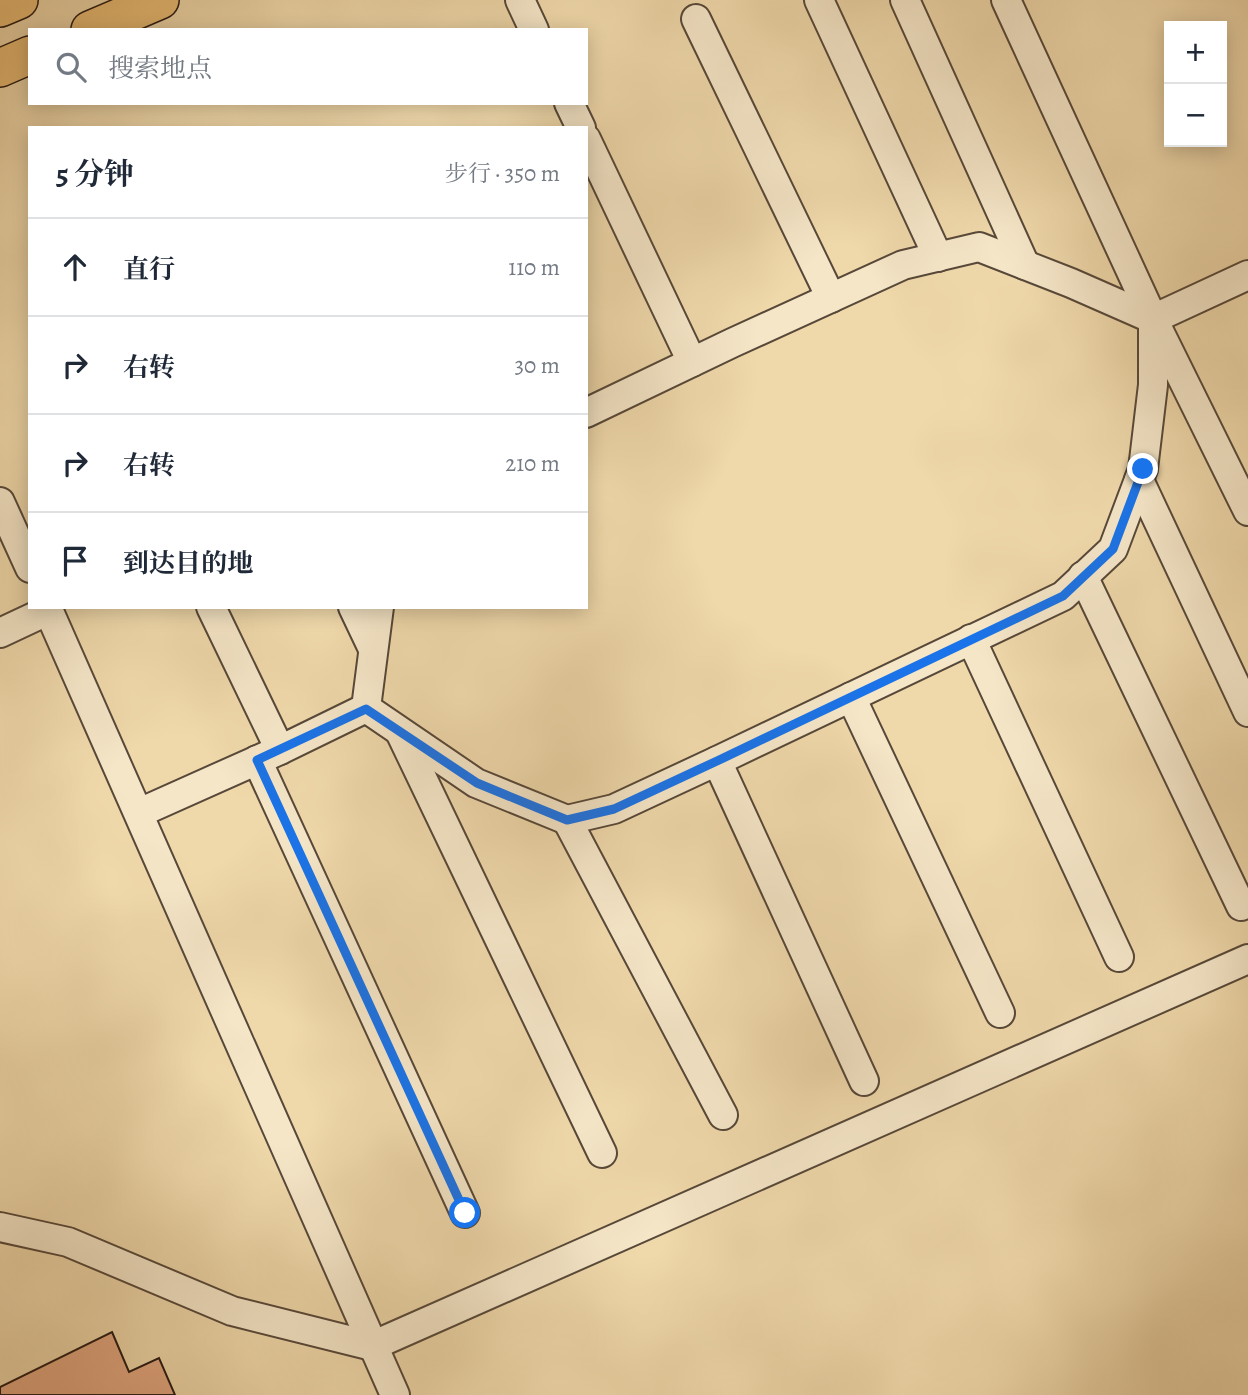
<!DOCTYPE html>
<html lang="zh">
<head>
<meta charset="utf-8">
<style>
  body { margin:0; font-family:Alegreya,"Noto Serif SC",serif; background:#f2f2f3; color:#1f2937 }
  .controls { position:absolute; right:21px; top:21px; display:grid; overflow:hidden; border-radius:0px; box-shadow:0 4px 18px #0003 }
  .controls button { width:63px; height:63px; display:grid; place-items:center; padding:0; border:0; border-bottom:2px solid #e0e1e3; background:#fff; color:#1f2937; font:35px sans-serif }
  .stop { position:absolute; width:21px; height:21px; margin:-16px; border:5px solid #1a73e8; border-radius:50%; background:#fff }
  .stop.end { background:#1a73e8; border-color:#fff; box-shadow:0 2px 7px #0008 }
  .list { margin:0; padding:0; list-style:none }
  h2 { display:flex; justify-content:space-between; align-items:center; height:91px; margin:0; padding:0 28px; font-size:30px }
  h2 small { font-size:23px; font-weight:400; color:#747a83 }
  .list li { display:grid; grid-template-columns:46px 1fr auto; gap:21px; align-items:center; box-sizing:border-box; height:98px; padding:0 28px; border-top:2px solid #e0e1e3 }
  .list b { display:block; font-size:26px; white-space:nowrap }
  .list em { font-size:23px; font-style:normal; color:#747a83 }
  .icon { flex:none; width:38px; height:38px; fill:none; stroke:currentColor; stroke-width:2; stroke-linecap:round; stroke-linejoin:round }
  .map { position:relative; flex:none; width:1248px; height:1395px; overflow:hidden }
  .search { position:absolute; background:#fff; box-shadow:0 4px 18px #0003; left:28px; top:28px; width:560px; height:77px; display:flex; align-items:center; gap:18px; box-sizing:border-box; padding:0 24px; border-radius:0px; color:#747a83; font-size:26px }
  .panel { position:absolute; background:#fff; box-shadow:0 4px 18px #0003; left:28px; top:126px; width:560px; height:483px; border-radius:0px }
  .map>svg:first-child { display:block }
  .building { fill:#e1a680; stroke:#241813; stroke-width:2 }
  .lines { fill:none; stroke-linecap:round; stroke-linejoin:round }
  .minor-casing { stroke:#574839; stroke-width:32 }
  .major-casing { stroke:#241813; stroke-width:40 }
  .minor { stroke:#f5e6c8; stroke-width:28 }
  .major { stroke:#e8bc75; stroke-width:37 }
  .route { stroke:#1a73e8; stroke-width:9 }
</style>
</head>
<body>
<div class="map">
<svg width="1248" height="1395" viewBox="0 0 1248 1395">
  <rect width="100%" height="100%" fill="#efd8aa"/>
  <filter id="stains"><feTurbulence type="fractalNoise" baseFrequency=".00286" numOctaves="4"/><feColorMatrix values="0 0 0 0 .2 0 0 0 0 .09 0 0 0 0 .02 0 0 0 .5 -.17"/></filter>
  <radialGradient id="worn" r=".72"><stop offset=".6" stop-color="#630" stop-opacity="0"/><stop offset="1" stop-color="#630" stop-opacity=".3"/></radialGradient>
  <polygon class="building" points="112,1332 129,1372 159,1358 175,1395 0,1395 0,1387"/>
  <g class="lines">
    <g class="minor-casing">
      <g id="minor">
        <polyline points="520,0 534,30"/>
        <polyline points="819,0 938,257"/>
        <polyline points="905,0 1025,265"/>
        <polyline points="1006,0 1153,319 1248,511"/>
        <polyline points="696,19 831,298"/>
        <polyline points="569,103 581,128"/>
        <polyline points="586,139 692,362"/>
        <polyline points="1153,319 1248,275"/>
        <polyline points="1139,480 1248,712"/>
        <polyline points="0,502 30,568"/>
        <polyline points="1083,576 1241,906"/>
        <polyline points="47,607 395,1395"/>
        <polyline points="211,607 280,750"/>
        <polyline points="353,607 373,649"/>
        <polyline points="0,633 49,610"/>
        <polyline points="971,639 1119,957"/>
        <polyline points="851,697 1000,1013"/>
        <polyline points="366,708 476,783 567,820 614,809 717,761 1063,596 1113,549 1143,469 1153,385 1153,319 1071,283 979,247 903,265 732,343 586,413"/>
        <polyline points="366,708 379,607"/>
        <polyline points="400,732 602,1153"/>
        <polyline points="257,760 465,1213"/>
        <polyline points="717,761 864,1081"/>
        <polyline points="139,813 280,750 366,708"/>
        <polyline points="567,820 723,1115"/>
        <polyline points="0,1227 68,1242 232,1311 372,1346 1248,959"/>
      </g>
    </g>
    <g class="major-casing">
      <g id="major">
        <polyline points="0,8 19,0"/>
        <polyline points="90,30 160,0"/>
        <polyline points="0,68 30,55"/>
      </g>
    </g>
    <use href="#minor" class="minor"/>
    <use href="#major" class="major"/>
  </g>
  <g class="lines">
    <polyline class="route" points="465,1213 257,760 366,709 477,783 567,820 614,809 717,761 1063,596 1113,549 1143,469"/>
  </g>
  <rect width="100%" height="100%" filter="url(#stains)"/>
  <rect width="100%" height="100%" fill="url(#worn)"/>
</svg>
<div class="controls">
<button>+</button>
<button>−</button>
</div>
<div class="stop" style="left:465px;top:1213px"></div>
<div class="stop end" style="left:1143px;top:469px"></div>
<div class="search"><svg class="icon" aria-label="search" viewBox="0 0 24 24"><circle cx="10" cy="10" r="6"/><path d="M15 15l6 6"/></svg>搜索地点</div>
<section class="panel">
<h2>5 分钟<small>步行 · 350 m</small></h2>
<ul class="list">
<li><svg class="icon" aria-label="ahead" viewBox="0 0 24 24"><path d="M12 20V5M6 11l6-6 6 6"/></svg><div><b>直行</b></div><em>110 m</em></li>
<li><svg class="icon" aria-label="right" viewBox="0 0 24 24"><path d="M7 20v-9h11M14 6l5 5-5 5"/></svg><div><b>右转</b></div><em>30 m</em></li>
<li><svg class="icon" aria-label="right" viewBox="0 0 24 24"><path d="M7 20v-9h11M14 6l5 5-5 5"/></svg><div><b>右转</b></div><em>210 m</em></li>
<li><svg class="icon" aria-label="arrive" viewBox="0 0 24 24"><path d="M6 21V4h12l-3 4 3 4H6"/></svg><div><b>到达目的地</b></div></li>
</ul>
</section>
</div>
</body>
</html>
